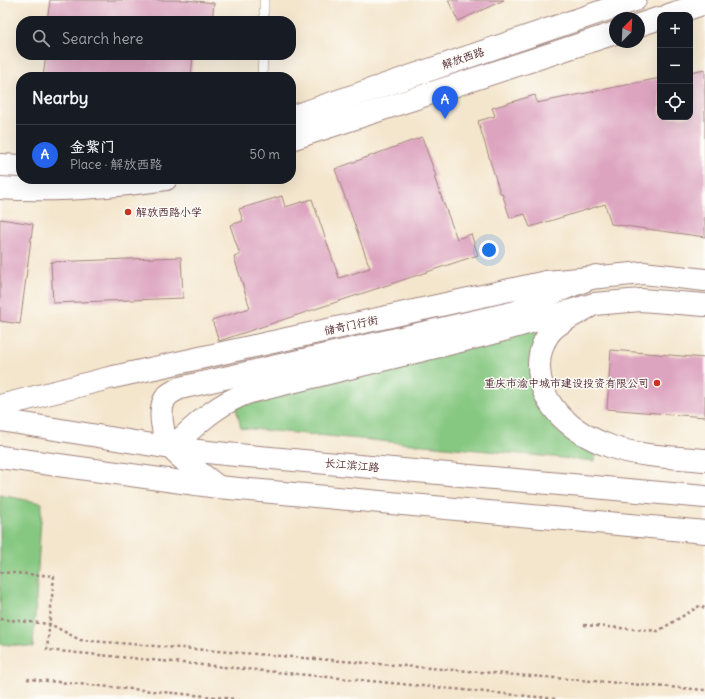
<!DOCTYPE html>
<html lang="en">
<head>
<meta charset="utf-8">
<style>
  body { margin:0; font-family:Delius,"LXGW WenKai TC",sans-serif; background:#242831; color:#f1f3f6 }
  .controls { position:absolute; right:12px; top:12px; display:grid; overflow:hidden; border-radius:8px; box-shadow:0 4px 16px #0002 }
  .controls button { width:36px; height:36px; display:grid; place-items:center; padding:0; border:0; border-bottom:1px solid #363941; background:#171b24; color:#f1f3f6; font:20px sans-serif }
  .compass { position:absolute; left:609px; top:12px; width:36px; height:36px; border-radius:50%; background:#171b24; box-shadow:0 4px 16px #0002; rotate:24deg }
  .you { position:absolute; left:489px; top:250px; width:14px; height:14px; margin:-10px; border:3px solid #fff; border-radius:50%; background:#1a73e8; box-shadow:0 0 0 6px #1a73e833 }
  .badge { display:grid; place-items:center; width:26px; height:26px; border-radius:50%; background:#2563eb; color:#fff; font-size:13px; font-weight:700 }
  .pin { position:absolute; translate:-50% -33px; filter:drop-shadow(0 1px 2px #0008) }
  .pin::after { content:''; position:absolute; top:21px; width:14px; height:12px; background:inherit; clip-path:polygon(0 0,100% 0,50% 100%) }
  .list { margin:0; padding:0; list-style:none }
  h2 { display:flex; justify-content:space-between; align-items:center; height:52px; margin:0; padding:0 16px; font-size:17px }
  h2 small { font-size:13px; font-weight:400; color:#9ea1a6 }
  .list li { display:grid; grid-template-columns:26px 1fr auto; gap:12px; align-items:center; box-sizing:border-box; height:60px; padding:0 16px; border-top:1px solid #363941 }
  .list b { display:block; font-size:15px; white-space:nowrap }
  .list p { margin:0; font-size:13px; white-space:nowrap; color:#9ea1a6 }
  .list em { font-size:13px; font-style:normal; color:#9ea1a6 }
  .icon { flex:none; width:22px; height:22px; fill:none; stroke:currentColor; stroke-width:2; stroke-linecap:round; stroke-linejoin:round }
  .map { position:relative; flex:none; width:705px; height:699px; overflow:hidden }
  .search { position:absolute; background:#171b24; box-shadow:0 4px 16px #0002; left:16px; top:16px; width:280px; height:44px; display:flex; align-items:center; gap:10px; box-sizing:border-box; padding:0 14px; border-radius:16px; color:#9ea1a6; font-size:15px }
  .panel { position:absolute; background:#171b24; box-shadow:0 4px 16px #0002; left:16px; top:72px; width:280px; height:112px; border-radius:16px }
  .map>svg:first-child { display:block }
  .green { fill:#86c881; stroke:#687456 }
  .building { fill:#dda4c0 }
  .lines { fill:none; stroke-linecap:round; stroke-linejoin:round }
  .lane-casing { stroke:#9f827c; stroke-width:10 }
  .secondary-casing { stroke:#9f827c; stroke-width:24 }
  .primary-casing { stroke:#9f827c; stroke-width:24 }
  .path { stroke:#9f827c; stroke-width:2.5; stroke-dasharray:3 3; stroke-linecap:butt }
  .lane { stroke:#fff; stroke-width:9 }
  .secondary { stroke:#fff; stroke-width:22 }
  .primary { stroke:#fff; stroke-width:22 }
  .poi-dot { fill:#c8321e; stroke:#fdfcf7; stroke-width:1.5 }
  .labels { text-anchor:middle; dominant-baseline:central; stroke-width:3; stroke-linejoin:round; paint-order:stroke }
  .street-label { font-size:11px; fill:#4a1f2b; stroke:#fdfcf7 }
  .poi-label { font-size:11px; fill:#4a1f2b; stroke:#fdfcf7; text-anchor:start }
</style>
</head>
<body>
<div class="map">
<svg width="705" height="699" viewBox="0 0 705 699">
  <rect width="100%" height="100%" fill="#fdfcf7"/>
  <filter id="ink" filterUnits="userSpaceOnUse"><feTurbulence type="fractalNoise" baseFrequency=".025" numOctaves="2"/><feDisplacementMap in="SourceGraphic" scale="8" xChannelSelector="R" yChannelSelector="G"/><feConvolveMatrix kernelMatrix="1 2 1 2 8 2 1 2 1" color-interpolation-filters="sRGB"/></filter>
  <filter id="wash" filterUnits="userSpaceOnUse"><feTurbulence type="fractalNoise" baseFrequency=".012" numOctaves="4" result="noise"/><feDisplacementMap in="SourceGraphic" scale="16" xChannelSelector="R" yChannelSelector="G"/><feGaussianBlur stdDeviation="0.9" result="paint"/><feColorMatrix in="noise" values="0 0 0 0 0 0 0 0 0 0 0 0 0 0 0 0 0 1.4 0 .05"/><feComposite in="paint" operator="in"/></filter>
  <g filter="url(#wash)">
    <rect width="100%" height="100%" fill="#f4e6cd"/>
    <g class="green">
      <polygon points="547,322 534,376 595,444 595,461 241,428 236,408 254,399"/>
      <polygon points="0,495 42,503 33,647 0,644"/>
    </g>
    <g id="blocks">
      <g class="building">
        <polygon points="50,0 186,0 214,3 212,21 47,21"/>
        <polygon points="448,0 504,0 458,21"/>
        <polygon points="46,55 193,55 191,77 98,77 73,74 73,77 43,77"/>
        <polygon points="705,69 705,237 611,224 605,204 530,227 525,214 510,218 502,193 500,193 478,121 495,116 492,108 535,95 537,103 660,78 660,117 690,117 690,72"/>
        <polygon points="422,137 436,176 434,177 457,239 471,234 478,255 219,341 212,320 250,308 234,257 240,255 230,225 243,221 239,209 282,196 285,207 312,199 339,278 370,268 335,169"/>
        <polygon points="0,219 33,224 20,324 0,321"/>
        <polygon points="181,257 183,298 53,303 51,262"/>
        <polygon points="611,350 705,358 705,417 607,409"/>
      </g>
    </g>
  </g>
  <g filter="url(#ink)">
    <use href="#blocks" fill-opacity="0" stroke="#9f827c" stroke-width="1"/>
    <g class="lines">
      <g class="lane-casing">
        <g id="lane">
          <polyline points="264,21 264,0"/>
          <polyline points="262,77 263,55"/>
        </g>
      </g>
      <g class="secondary-casing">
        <g id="secondary">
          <polyline points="669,15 705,3"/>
          <polyline points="639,25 660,18"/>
          <polyline points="291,117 635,0"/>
          <polyline points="291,139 615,33"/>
          <polyline points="0,165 21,166"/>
          <path d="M 0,188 C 56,192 111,187 166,179"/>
          <polyline points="0,406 109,378 546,282 643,273 705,280"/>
          <path d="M 171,448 C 197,424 216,404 250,392 L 493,333 L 594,304 L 641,300 L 705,305"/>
        </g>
      </g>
      <g class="primary-casing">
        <g id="primary">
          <path d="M 594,304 C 581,312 564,319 553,329 C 544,338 539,352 539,365 C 539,408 575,434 612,447 C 642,457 674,457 705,460"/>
          <polyline points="0,420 171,448 226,454 705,497"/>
          <polyline points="0,457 218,487 705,532"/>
          <path d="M 217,486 C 202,474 185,463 172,449 C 162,437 157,408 167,396 C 170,393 176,390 180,388 L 516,312 L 553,293 L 596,276"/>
        </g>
      </g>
      <g class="path">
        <polyline points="0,572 54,576 47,650 558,699"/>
        <polyline points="0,619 50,624 80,640 705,690"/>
        <polyline points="584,625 658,631 701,605 705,609"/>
        <polyline points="27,679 236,699"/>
      </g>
      <use href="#lane" class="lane"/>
      <use href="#secondary" class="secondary"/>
      <use href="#primary" class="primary"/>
    </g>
  </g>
  <g class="poi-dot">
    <circle cx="128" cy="212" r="4"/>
    <circle cx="657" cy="383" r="4"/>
  </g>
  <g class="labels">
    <g class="street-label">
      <text transform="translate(463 58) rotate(-19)">解放西路</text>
      <text transform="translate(351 325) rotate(-12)">储奇门行街</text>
      <text transform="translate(352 465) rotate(5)">长江滨江路</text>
    </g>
    <g class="poi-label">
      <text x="136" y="212">解放西路小学</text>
      <text x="649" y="383" text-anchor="end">重庆市渝中城市建设投资有限公司</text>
    </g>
  </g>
</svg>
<div class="controls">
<button>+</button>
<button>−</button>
<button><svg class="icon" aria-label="locate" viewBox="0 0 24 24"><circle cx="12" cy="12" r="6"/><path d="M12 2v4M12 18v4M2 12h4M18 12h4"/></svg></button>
</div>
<svg class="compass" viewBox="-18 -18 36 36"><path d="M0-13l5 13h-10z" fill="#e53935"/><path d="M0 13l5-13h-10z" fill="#9ea1a6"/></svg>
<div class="you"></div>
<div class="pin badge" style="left:445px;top:119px">A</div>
<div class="search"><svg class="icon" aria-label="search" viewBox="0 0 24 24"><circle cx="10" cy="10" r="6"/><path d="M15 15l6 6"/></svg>Search here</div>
<section class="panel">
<h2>Nearby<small></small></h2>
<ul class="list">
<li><span class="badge">A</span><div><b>金紫门</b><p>Place · 解放西路</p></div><em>50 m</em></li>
</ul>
</section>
</div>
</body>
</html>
